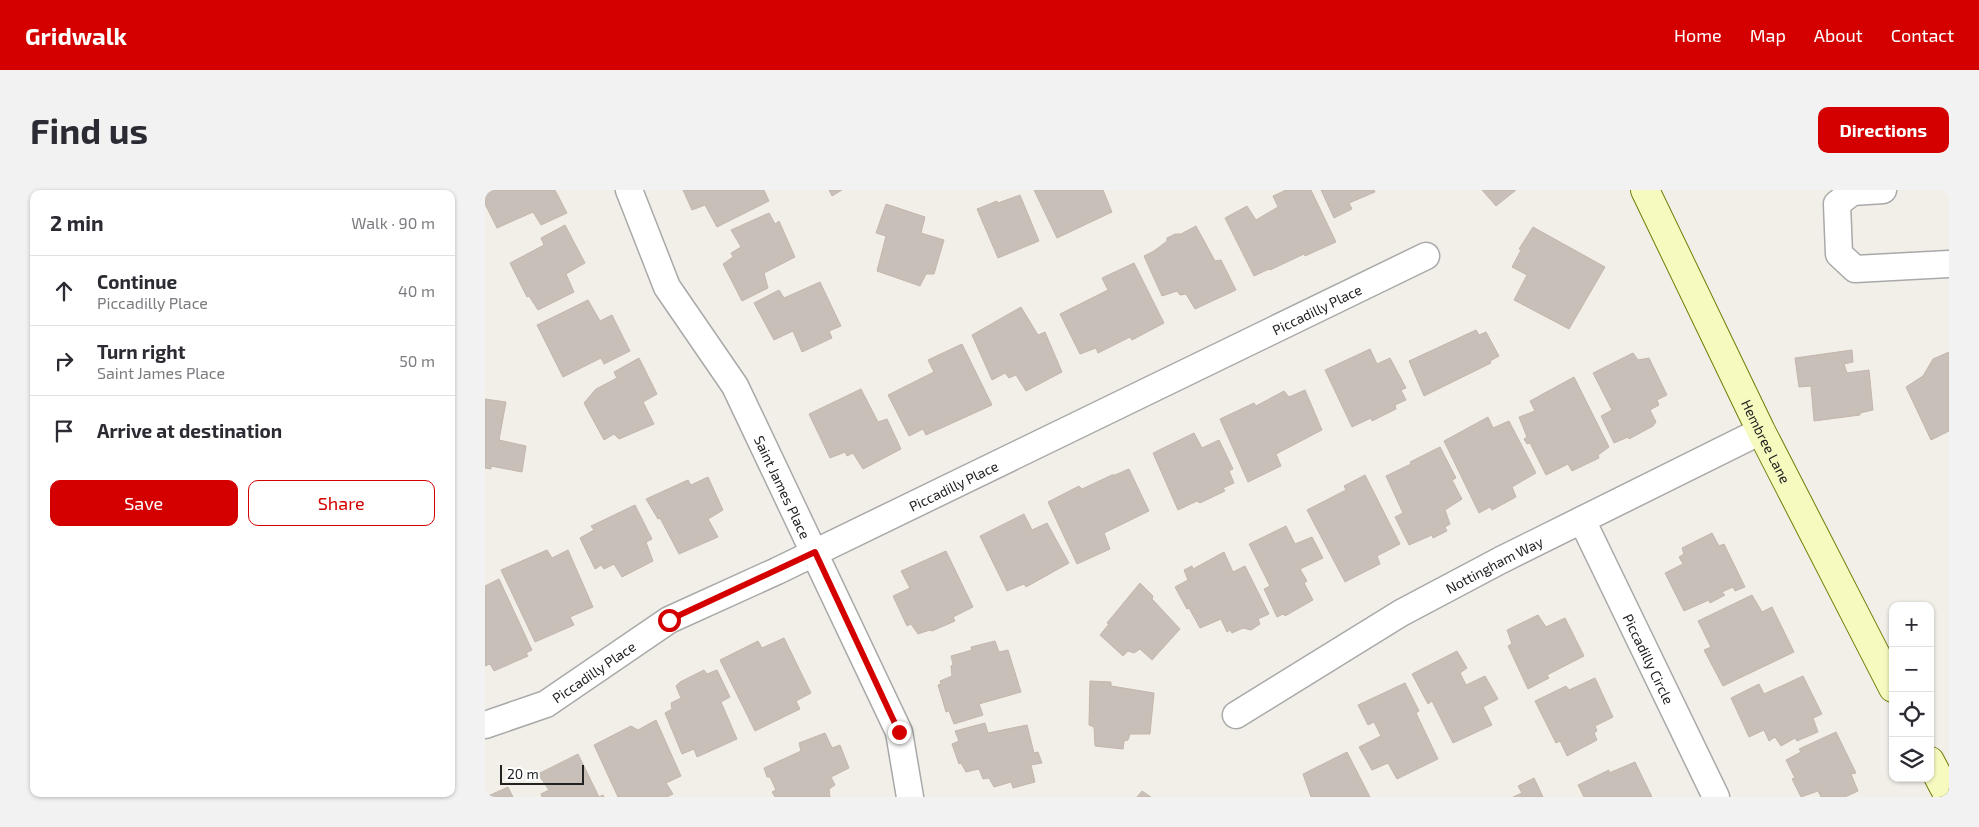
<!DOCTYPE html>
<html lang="en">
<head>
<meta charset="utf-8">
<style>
  body { margin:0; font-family:"Exo 2",sans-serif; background:#f2f2f3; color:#2b2b33 }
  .controls { position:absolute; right:15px; bottom:15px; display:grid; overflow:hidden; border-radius:10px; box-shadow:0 1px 4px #0004 }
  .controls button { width:45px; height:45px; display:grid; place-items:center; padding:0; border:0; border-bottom:1px solid #e1e1e2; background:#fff; color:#2b2b33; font:25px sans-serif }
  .scale { position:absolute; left:15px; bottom:12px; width:84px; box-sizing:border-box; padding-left:5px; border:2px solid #222; border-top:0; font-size:14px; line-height:18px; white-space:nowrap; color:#222; -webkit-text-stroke:4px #fff; paint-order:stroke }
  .stop { position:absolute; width:15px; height:15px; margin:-11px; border:4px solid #d40000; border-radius:50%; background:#fff }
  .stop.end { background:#d40000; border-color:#fff; box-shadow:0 1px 5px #0008 }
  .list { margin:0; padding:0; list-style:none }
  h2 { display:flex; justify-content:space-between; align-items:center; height:65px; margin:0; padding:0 20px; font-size:21px }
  h2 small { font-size:16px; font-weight:400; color:#7c7c81 }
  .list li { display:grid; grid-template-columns:32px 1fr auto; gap:15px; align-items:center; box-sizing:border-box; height:70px; padding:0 20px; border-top:1px solid #e1e1e2 }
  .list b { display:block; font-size:19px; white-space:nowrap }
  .list p { margin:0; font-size:16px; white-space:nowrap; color:#7c7c81 }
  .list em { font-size:16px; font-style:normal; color:#7c7c81 }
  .actions { display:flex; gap:10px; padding:15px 20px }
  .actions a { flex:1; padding:11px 0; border:1px solid #d40000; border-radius:10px; text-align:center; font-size:18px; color:#d40000 }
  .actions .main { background:#d40000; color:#fff }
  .icon { flex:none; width:28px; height:28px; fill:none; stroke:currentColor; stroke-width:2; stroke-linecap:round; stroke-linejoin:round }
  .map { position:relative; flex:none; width:1464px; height:607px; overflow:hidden; border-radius:10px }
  header { display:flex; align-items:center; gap:30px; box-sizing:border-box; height:70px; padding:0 25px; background:#d40000; color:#fff }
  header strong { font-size:24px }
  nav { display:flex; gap:28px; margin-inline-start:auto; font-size:18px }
  .intro { display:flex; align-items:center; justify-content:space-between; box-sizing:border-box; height:120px; padding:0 30px }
  h1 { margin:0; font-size:35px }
  .button { padding:12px 22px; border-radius:10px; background:#d40000; color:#fff; font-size:18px; font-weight:700 }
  main { display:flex; gap:30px; padding:0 30px }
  aside { flex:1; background:#fff; border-radius:10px; box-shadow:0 1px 4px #0004 }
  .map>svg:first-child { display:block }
  .building { fill:#c7bfb8; stroke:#c4b6ab }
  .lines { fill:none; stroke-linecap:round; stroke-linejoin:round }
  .street-casing { stroke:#a9a9a9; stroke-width:29 }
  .secondary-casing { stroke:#707d05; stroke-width:30 }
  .street { stroke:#fff; stroke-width:26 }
  .secondary { stroke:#f7fabf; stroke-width:28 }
  .route { stroke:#d40000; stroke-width:6 }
  .labels { text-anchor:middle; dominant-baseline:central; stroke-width:4.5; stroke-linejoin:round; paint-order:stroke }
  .street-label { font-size:14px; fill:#222; stroke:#fff }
</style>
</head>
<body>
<header>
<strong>Gridwalk</strong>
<nav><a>Home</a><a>Map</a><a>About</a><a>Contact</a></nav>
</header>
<div class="intro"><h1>Find us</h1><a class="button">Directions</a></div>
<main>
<aside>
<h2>2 min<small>Walk · 90 m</small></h2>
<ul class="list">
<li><svg class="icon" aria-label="ahead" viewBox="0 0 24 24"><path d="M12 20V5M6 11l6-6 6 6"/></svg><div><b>Continue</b><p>Piccadilly Place</p></div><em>40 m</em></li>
<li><svg class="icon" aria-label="right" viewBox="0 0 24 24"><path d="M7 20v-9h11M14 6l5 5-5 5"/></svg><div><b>Turn right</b><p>Saint James Place</p></div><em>50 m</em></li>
<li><svg class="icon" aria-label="arrive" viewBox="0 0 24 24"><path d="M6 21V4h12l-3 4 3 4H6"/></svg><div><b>Arrive at destination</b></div></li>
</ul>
<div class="actions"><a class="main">Save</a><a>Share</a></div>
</aside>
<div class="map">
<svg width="1464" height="607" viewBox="0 0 1464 607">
  <rect width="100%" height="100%" fill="#f2efe9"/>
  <g class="building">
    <polygon points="0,0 70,0 82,23 56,35 48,22 12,38 0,14"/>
    <polygon points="198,0 279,0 284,11 232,37 220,15 207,20"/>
    <polygon points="344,0 357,0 347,6"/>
    <polygon points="549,0 618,0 627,22 572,48"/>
    <polygon points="801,0 826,0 851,52 820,66 819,64 785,80 784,79 769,86 740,28 762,16 771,30 793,17 788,6"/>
    <polygon points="836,0 889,0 890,2 864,13 867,19 849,28"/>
    <polygon points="997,0 1031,0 1011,16"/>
    <polygon points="535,5 554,51 513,68 492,19 512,11 513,13"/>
    <polygon points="401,14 440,27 436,43 459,50 449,84 441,84 435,96 392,81 401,46 391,43"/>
    <polygon points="284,23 290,34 294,31 310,67 279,83 283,98 257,111 238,74 248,67 246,63 256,57 246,40"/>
    <polygon points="80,35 100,73 81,84 89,102 53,120 44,106 42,107 25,73 59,55 56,48"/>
    <polygon points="711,36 730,71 736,70 751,100 710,119 701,104 695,105 692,101 677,106 659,66 669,61 682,51 682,48 690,44 696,44"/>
    <polygon points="1048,37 1120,77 1084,139 1029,110 1042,85 1027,77 1036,60 1034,59"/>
    <polygon points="649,73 679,133 647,150 645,147 613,163 611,158 595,164 575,124 623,100 617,88"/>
    <polygon points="335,92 356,136 344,141 347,148 317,162 308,141 289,150 269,113 294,100 299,108"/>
    <polygon points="103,110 115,131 127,125 145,161 119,174 116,168 78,187 52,135"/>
    <polygon points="536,117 553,145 560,142 577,182 541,201 531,185 524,188 520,183 507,190 487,145"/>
    <polygon points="991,140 994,145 1001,142 1014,166 1005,171 1006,173 939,206 924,171"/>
    <polygon points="477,154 507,215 441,245 438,239 424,246 403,205 449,182 443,170"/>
    <polygon points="885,159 892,174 905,168 921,198 916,200 921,210 910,215 911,219 887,231 886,228 867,237 840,180"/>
    <polygon points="1367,160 1368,172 1359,174 1362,183 1384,180 1388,220 1375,223 1375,225 1329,231 1326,196 1314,197 1310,168"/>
    <polygon points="1464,162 1464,241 1446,250 1421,197 1438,186 1448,169"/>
    <polygon points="1148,163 1153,170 1164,168 1182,205 1172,210 1174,215 1165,220 1171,232 1168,236 1144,249 1143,247 1129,253 1116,226 1127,220 1108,183"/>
    <polygon points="154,168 172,204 158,212 169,234 134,249 129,244 119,250 99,213 111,199 132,188 129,182"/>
    <polygon points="1089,187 1124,257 1113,265 1114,268 1087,281 1083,274 1061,285 1045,253 1042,254 1039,249 1042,247 1034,227 1050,221 1045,211"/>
    <polygon points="376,199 393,232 402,229 416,259 378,279 368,263 362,266 360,262 345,268 324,224"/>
    <polygon points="820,200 837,240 791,264 796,276 763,292 735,229 769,213 771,216 799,201 804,207"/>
    <polygon points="0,209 21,212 14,250 41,256 37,282 6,276 6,279 0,278"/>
    <polygon points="1003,227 1008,238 1024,231 1051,283 1027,297 1031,307 1007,320 1005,317 994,323 959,251"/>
    <polygon points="709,243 717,258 734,250 748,279 744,281 749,293 738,298 740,301 715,313 712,311 693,320 668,263"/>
    <polygon points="955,257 971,288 967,290 977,309 960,320 965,334 960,337 962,341 948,348 947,345 924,355 910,327 918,323 901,286 926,274 925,272"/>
    <polygon points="644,279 664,321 619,343 625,359 592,374 563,312 594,296 597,299 627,285 630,285"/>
    <polygon points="880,285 915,354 892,366 895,374 860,392 822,320 861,300 859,296"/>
    <polygon points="223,287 238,320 223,329 233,347 194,364 175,328 173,329 161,309 203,290 206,295"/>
    <polygon points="150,315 167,349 161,352 168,371 137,387 129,374 119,379 116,375 110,379 95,348 109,340 106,336"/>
    <polygon points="539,324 547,340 562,333 584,373 541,397 539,394 522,401 495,346"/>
    <polygon points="801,336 810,354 827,347 838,368 815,379 822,391 819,393 828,410 800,426 798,424 792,427 779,399 785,396 764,354"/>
    <polygon points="1227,343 1234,356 1239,354 1260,397 1250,401 1248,397 1237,402 1240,405 1225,413 1224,410 1199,421 1180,383 1198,374 1194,367 1199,364 1197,358"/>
    <polygon points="62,360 67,368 83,360 108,417 85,427 89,435 50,452 16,380"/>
    <polygon points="461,361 488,417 468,427 470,431 447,441 445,440 433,444 426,434 422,436 408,406 425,398 416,381"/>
    <polygon points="739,362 748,382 760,376 784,424 773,429 775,434 766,440 758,438 747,443 745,440 742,442 736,429 715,438 704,418 702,419 690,397 703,390 699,380 707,376 708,379"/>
    <polygon points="14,389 47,460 41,463 43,466 9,481 5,474 0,476 0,396"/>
    <polygon points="655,393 668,406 667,409 695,439 667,470 655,459 649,463 643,461 638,466 615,445 624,434 622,433"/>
    <polygon points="1267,405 1277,422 1287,417 1309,462 1238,496 1219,460 1226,457 1213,431"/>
    <polygon points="1053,425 1061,437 1080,428 1099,466 1062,485 1064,488 1043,499 1023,456 1027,454 1022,440"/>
    <polygon points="299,448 326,503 311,511 315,519 270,541 235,470 273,451 277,458"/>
    <polygon points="510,451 514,462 523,460 536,502 494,514 498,525 469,534 464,521 461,522 453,495 456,494 455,491 467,486 466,476 468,474 466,466 487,460 486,457"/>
    <polygon points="972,461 982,478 975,483 981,495 1000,486 1013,509 998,517 1007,535 968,553 947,511 943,514 927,484"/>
    <polygon points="219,480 222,484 232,480 245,507 236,512 252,549 212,567 209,559 197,564 180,523 187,519 186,513 196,508 191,496 195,492"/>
    <polygon points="1318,486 1337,524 1328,528 1333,542 1312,551 1310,548 1296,556 1290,547 1284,551 1279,540 1264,547 1246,508 1274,494 1279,504"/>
    <polygon points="1110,488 1128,527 1110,536 1112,541 1109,543 1112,550 1082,566 1075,551 1071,553 1050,511 1081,496 1084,500"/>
    <polygon points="605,491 626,492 626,496 669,503 665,544 645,544 643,550 639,551 638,559 610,556 609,537 604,535"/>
    <polygon points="920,493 934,521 931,523 953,569 912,589 903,573 887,580 874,557 896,546 889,532 883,535 873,515"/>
    <polygon points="171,530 196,586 181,593 188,604 182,607 133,607 109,555 146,536 153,540"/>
    <polygon points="500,533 503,543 542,535 549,563 553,562 557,573 546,575 550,592 528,598 526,592 509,597 504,588 498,589 494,579 481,582 476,573 474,574 467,554 474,551 470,541"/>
    <polygon points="1351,542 1371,583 1366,584 1373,601 1360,607 1336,607 1333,601 1316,607 1307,589 1310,588 1301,570 1316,562 1314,559"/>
    <polygon points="340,543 347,558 355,555 364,578 346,587 350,595 344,599 345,607 290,607 287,602 291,600 285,587 282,587 279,578 316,561 314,553"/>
    <polygon points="862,562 885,607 826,607 818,584"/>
    <polygon points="93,564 114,607 118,605 119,607 57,607 56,604 64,600 53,584"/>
    <polygon points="1150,572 1167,607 1099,607 1093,595 1124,580 1124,583"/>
    <polygon points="1049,588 1058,607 1028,607 1037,603 1033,596"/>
    <polygon points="23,597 28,607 1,607"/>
    <polygon points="657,601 666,607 652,607"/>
  </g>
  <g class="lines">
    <g class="street-casing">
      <g id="street">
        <path id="s1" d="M 144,0 L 182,97 L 250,196 L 414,542 L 425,607"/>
        <polyline points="1398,0 1367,2 1352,14 1354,64 1370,79 1464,74"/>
        <path id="s2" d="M 1097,330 L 1231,607"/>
        <path id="s3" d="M 751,525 L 916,423 L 1016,370 L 1276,241"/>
        <path id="s4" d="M 0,535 L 61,514 L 184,430 L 292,381 L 941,66"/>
      </g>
    </g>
    <g class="secondary-casing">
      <g id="secondary">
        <path id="s5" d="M 1160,0 L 1276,241 L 1408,498"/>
        <polyline points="1445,571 1464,607"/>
      </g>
    </g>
    <use href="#street" class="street"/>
    <use href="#secondary" class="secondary"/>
  </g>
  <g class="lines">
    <polyline class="route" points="184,430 330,362 414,542"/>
  </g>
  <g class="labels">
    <g class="street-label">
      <text stroke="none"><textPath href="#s4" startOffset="932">Piccadilly Place</textPath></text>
      <text stroke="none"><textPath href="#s5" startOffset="279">Hembree Lane</textPath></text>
      <text stroke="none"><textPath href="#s4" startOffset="528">Piccadilly Place</textPath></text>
      <text stroke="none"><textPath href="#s1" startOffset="336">Saint James Place</textPath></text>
      <text stroke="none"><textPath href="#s3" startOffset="299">Nottingham Way</textPath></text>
      <text stroke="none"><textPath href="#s2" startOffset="154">Piccadilly Circle</textPath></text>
      <text stroke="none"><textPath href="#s4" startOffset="122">Piccadilly Place</textPath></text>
    </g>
  </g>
</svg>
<div class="controls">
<button>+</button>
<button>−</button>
<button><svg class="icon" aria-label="locate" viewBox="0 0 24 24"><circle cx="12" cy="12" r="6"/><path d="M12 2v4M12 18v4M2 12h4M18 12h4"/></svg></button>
<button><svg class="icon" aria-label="layers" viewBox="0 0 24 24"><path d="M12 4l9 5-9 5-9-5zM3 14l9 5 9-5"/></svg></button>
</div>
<div class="scale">20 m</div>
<div class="stop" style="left:184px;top:430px"></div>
<div class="stop end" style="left:414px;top:542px"></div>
</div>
</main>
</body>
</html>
